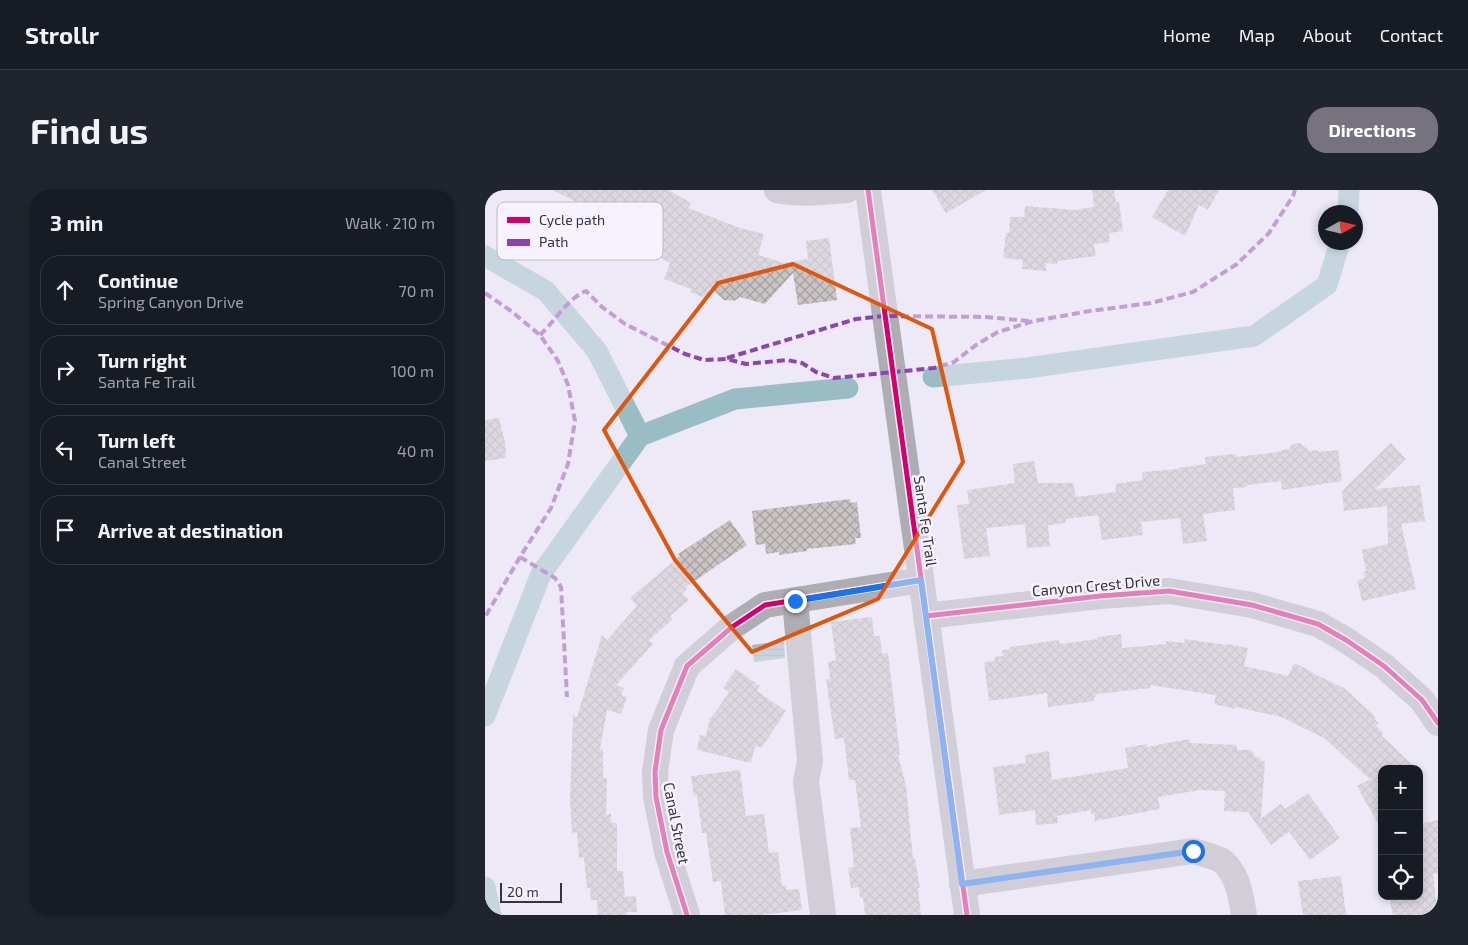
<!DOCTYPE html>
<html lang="en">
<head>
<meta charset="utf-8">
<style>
  body { margin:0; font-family:"Exo 2",sans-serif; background:#20242c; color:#f1f3f6 }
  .controls { position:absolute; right:15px; bottom:15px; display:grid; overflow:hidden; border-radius:10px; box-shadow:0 2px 8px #0003 }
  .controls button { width:45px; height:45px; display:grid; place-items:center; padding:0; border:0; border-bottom:1px solid #363941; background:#171b24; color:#f1f3f6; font:25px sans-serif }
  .compass { position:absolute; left:833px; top:15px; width:45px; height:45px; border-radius:50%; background:#171b24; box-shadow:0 2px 8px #0003; rotate:82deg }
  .scale { position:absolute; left:15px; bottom:12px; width:62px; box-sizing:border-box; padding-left:5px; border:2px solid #36333e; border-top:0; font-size:14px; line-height:18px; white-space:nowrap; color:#36333e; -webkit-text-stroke:4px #f6f3ff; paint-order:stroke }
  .stop { position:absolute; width:15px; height:15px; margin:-11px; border:4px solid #1a73e8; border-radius:50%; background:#fff }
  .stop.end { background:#1a73e8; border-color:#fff; box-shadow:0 1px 5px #0008 }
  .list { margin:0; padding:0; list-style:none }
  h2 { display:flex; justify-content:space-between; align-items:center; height:65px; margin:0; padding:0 20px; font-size:21px }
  h2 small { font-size:16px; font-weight:400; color:#9ea1a6 }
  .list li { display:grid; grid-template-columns:32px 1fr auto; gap:15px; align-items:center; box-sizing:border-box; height:70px; margin:0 10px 10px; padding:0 10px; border:1px solid #363941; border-radius:20px }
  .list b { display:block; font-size:19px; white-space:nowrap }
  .list p { margin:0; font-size:16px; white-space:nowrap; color:#9ea1a6 }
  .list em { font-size:16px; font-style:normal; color:#9ea1a6 }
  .icon { flex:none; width:28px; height:28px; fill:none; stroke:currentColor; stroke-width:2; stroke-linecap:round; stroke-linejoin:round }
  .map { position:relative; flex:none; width:953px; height:725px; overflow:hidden; border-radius:20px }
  header { display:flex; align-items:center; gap:30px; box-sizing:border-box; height:70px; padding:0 25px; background:#171b24; border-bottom:1px solid #363941 }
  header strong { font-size:24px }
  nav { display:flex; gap:28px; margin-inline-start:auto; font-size:18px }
  .intro { display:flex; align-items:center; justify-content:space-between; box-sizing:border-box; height:120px; padding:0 30px }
  h1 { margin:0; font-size:35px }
  .button { padding:12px 22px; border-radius:20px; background:#76737e; color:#fff; font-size:18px; font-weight:700 }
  main { display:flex; gap:30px; padding:0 30px }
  aside { flex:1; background:#171b24; border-radius:20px; box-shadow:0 2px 8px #0003 }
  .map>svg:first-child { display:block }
  .water { fill:url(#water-rules) }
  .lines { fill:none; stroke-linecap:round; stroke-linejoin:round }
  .canal { stroke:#9abcc4; stroke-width:21 }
  .building { fill:url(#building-cross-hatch) }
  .minor { stroke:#afadb4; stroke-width:26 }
  .quiet { stroke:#8e44ad; stroke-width:4; stroke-dasharray:8 4; stroke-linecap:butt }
  .cycleway-casing { stroke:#f6f3ff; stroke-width:8 }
  .cycleway { stroke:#d6006c; stroke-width:5 }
  .route { stroke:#1a73e8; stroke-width:6 }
  .marked { fill:none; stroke:#df570e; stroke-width:4; stroke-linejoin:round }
  .labels { text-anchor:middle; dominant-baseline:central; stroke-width:5; stroke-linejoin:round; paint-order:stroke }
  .street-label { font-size:15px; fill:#36333e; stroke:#f6f3ff }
  .key { fill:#f6f3ff; stroke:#bcb9c5; stroke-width:1 }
  .key-label { font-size:14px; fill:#36333e }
</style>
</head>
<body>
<header>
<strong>Strollr</strong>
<nav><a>Home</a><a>Map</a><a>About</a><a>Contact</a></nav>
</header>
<div class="intro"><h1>Find us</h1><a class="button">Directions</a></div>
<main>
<aside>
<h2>3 min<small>Walk · 210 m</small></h2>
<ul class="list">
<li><svg class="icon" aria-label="ahead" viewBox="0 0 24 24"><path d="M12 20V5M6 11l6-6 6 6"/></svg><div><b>Continue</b><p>Spring Canyon Drive</p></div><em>70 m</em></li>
<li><svg class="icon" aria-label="right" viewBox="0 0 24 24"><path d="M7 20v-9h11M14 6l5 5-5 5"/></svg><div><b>Turn right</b><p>Santa Fe Trail</p></div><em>100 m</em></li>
<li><svg class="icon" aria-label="left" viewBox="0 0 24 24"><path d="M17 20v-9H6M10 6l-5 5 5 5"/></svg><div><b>Turn left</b><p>Canal Street</p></div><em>40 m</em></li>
<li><svg class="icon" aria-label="arrive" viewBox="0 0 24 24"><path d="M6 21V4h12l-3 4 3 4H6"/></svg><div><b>Arrive at destination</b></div></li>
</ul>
</aside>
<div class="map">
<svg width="953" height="725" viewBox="0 0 953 725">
  <defs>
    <pattern id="water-rules" width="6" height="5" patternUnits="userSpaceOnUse" patternTransform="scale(1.25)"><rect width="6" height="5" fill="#9abcc4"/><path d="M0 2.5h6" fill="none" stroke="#7e99a1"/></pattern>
    <pattern id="building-cross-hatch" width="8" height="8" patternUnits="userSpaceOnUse" patternTransform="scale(1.25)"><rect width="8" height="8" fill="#cbc4c4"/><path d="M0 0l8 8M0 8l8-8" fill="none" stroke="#a6a0a1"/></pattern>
  </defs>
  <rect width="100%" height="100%" fill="#ede9f6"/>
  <polygon class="water" points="299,451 300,468 269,472 267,455"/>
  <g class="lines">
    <g class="canal">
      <polyline points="863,22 864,0"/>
      <polyline points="0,66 61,101 112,161 155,246"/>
      <polyline points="448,187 542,178 769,146 842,95 855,52"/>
      <polyline points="0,526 56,384 155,246 250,209 363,198"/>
      <polyline points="0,697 6,725"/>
    </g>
  </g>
  <g class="building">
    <polygon points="68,0 183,0 206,13 203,18 255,38 279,44 273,65 299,73 323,69 321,51 344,48 352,110 313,115 308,83 280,114 255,107 249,111 239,110 225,97 221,108 205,102 206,99 179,89 185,73 139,47 141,43 100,18 101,17"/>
    <polygon points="447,0 501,0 461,23"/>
    <polygon points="607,0 629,0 631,12 634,12 638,41 624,43 625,52 609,54 611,66 573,71 572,74 561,73 561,81 537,79 538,70 518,68 521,43 524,43 525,27 539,27 540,16 590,20 609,17"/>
    <polygon points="683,0 734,0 723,20 714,15 700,46 667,27"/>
    <polygon points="14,228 20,252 21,268 0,271 0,230"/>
    <polygon points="815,253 825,261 833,260 833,262 853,260 857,291 797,300 796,291 762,295 762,297 748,298 750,320 718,324 722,351 698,354 695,328 656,332 658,345 617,350 613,325 580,329 581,333 563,335 565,356 542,358 540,334 501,338 505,366 479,369 472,315 484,314 482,300 530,293 528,274 549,271 553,293 588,293 591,307 631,302 630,294 658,290 657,282 693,279 693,278 721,274 720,267 750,264 751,267 793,262 793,261 804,259 807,254"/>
    <polygon points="906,253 921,269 890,299 935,295 940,331 916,334 931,399 877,411 872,390 880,388 878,382 881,381 877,360 903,354 902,316 859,321 857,301"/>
    <polygon points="365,309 366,313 372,312 376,348 370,348 371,354 322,359 322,361 294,365 294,362 281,364 280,354 271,355 267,321"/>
    <polygon points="245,330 262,355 201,397 202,399 197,403 204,410 185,426 188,429 164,450 168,454 131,495 139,498 136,505 142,507 136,524 122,520 115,559 118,559 118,588 122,589 121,625 126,624 126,633 132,633 132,681 138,681 140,707 151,706 152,722 141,722 141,725 113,725 112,710 106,710 105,698 102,698 99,667 94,668 92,642 87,643 85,609 88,525 92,527 117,445 122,450 152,416 145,408 195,366 193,364"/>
    <polygon points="387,427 389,446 395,446 397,464 403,463 415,565 413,565 421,596 428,669 430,669 435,698 433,698 436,725 380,725 378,707 375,708 374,697 366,698 363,678 369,677 365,638 376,637 370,590 364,590 359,548 350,549 341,489 345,489 343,472 351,470 346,432"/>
    <polygon points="636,444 637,458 681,454 681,451 699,453 700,449 742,455 742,454 763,458 759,476 803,486 809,473 826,481 825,482 859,498 891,527 889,529 894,533 891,536 898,543 896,545 932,579 897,579 897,641 872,596 885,589 839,548 796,527 751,517 750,519 729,514 731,505 665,495 666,498 611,504 611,507 609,507 609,511 563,517 562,503 504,511 499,472 510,471 509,467 518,466 517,460 525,459 525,457 574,450 575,454 613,449 612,447"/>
    <polygon points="251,479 275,496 272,501 301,521 277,557 270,556 266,573 212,560 215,545 221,546 225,527 227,527 244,502 238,498"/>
    <polygon points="704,549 705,553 752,555 752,560 766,560 771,568 775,567 776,571 780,571 776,628 796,614 800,619 823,603 855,648 825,670 804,642 786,655 763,622 739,621 740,601 716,600 673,607 675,619 610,631 609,623 606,624 606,620 572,626 573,633 551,635 550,620 514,625 508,577 541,573 540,565 564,561 567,590 643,578 640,558 661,554 662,557"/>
    <polygon points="255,580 261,626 279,624 284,663 293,662 297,696 301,695 301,700 314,699 317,720 277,725 240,725 236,691 228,692 221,643 217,643 212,605 209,606 206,586"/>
    <polygon points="953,630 953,683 948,684 953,725 908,725 904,706 934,706 934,634"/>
    <polygon points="856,686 861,725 818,725 813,691"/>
  </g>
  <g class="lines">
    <g class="minor">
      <path d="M 292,0 C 315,5 339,2 362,0"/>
      <polyline points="383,0 482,725"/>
      <polyline points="310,411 325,571 321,591 338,725"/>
      <polyline points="441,426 615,406 684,401 767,415 833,434 861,450 899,476 937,510 953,533"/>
      <path d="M 477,694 L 708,661 C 715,663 732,667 737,671 C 753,684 756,706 759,725"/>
      <polyline points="202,725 182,662 171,607 170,582 176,540 202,476 247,437 280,415 436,390"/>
    </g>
    <g class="quiet">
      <polyline points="0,103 26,121 55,145 73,171 83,195 90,231 83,274 66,318 35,367 0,427"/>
      <path d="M 55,145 C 70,131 83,108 101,101 L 117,117 L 140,134 L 200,164 L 219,170 L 242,169 L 261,174 L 302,170 L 317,173 L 331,182 L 349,188 L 449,178 L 469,172 L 491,155 L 513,142 L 549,131 L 605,121 L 666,113 L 708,102 L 752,74 L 784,43 L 808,6 L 810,0"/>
      <polyline points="242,168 371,129 400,126 501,127 544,131"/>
      <polyline points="35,367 70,388 76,397 82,507"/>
    </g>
    <g class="cycleway-casing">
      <g id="cycleway">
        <polyline points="383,0 482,725"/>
        <polyline points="441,426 615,406 684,401 767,415 833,434 861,450 899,476 937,510 953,533"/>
        <polyline points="202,725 182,662 171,607 170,582 176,540 202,476 247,437 280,415 436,390"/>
      </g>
    </g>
    <use href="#cycleway" class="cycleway"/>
  </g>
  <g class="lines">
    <polyline class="route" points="310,411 436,390 477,694 708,661"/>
  </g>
  <path d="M0 0H953V725H0ZM 308,74 L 447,139 L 478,272 L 393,409 L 267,462 L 190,370 L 119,240 L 233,93 Z" fill="#ede9f6" fill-opacity=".55" fill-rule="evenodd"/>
  <path class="marked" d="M 308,74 L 447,139 L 478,272 L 393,409 L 267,462 L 190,370 L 119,240 L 233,93 Z"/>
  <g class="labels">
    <g class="street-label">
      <text transform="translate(441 331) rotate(82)">Santa Fe Trail</text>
      <text transform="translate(611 395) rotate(-5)">Canyon Crest Drive</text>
      <text transform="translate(192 633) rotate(79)">Canal Street</text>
    </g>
  </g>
  <rect x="12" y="12" width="166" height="58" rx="8" class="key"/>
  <rect x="22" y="27" width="23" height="6" fill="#d6006c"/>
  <rect x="22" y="49" width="23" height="7" fill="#8e44ad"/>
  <g class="key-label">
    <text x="54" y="35">Cycle path</text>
    <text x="54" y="57">Path</text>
  </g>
</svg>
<div class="controls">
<button>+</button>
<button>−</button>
<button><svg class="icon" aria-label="locate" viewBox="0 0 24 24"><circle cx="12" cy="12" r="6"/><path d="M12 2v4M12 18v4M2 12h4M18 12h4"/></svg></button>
</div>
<svg class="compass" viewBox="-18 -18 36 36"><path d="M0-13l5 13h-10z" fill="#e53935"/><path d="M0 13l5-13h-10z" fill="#9ea1a6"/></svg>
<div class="scale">20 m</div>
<div class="stop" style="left:708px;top:661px"></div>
<div class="stop end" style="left:310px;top:411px"></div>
</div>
</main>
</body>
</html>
